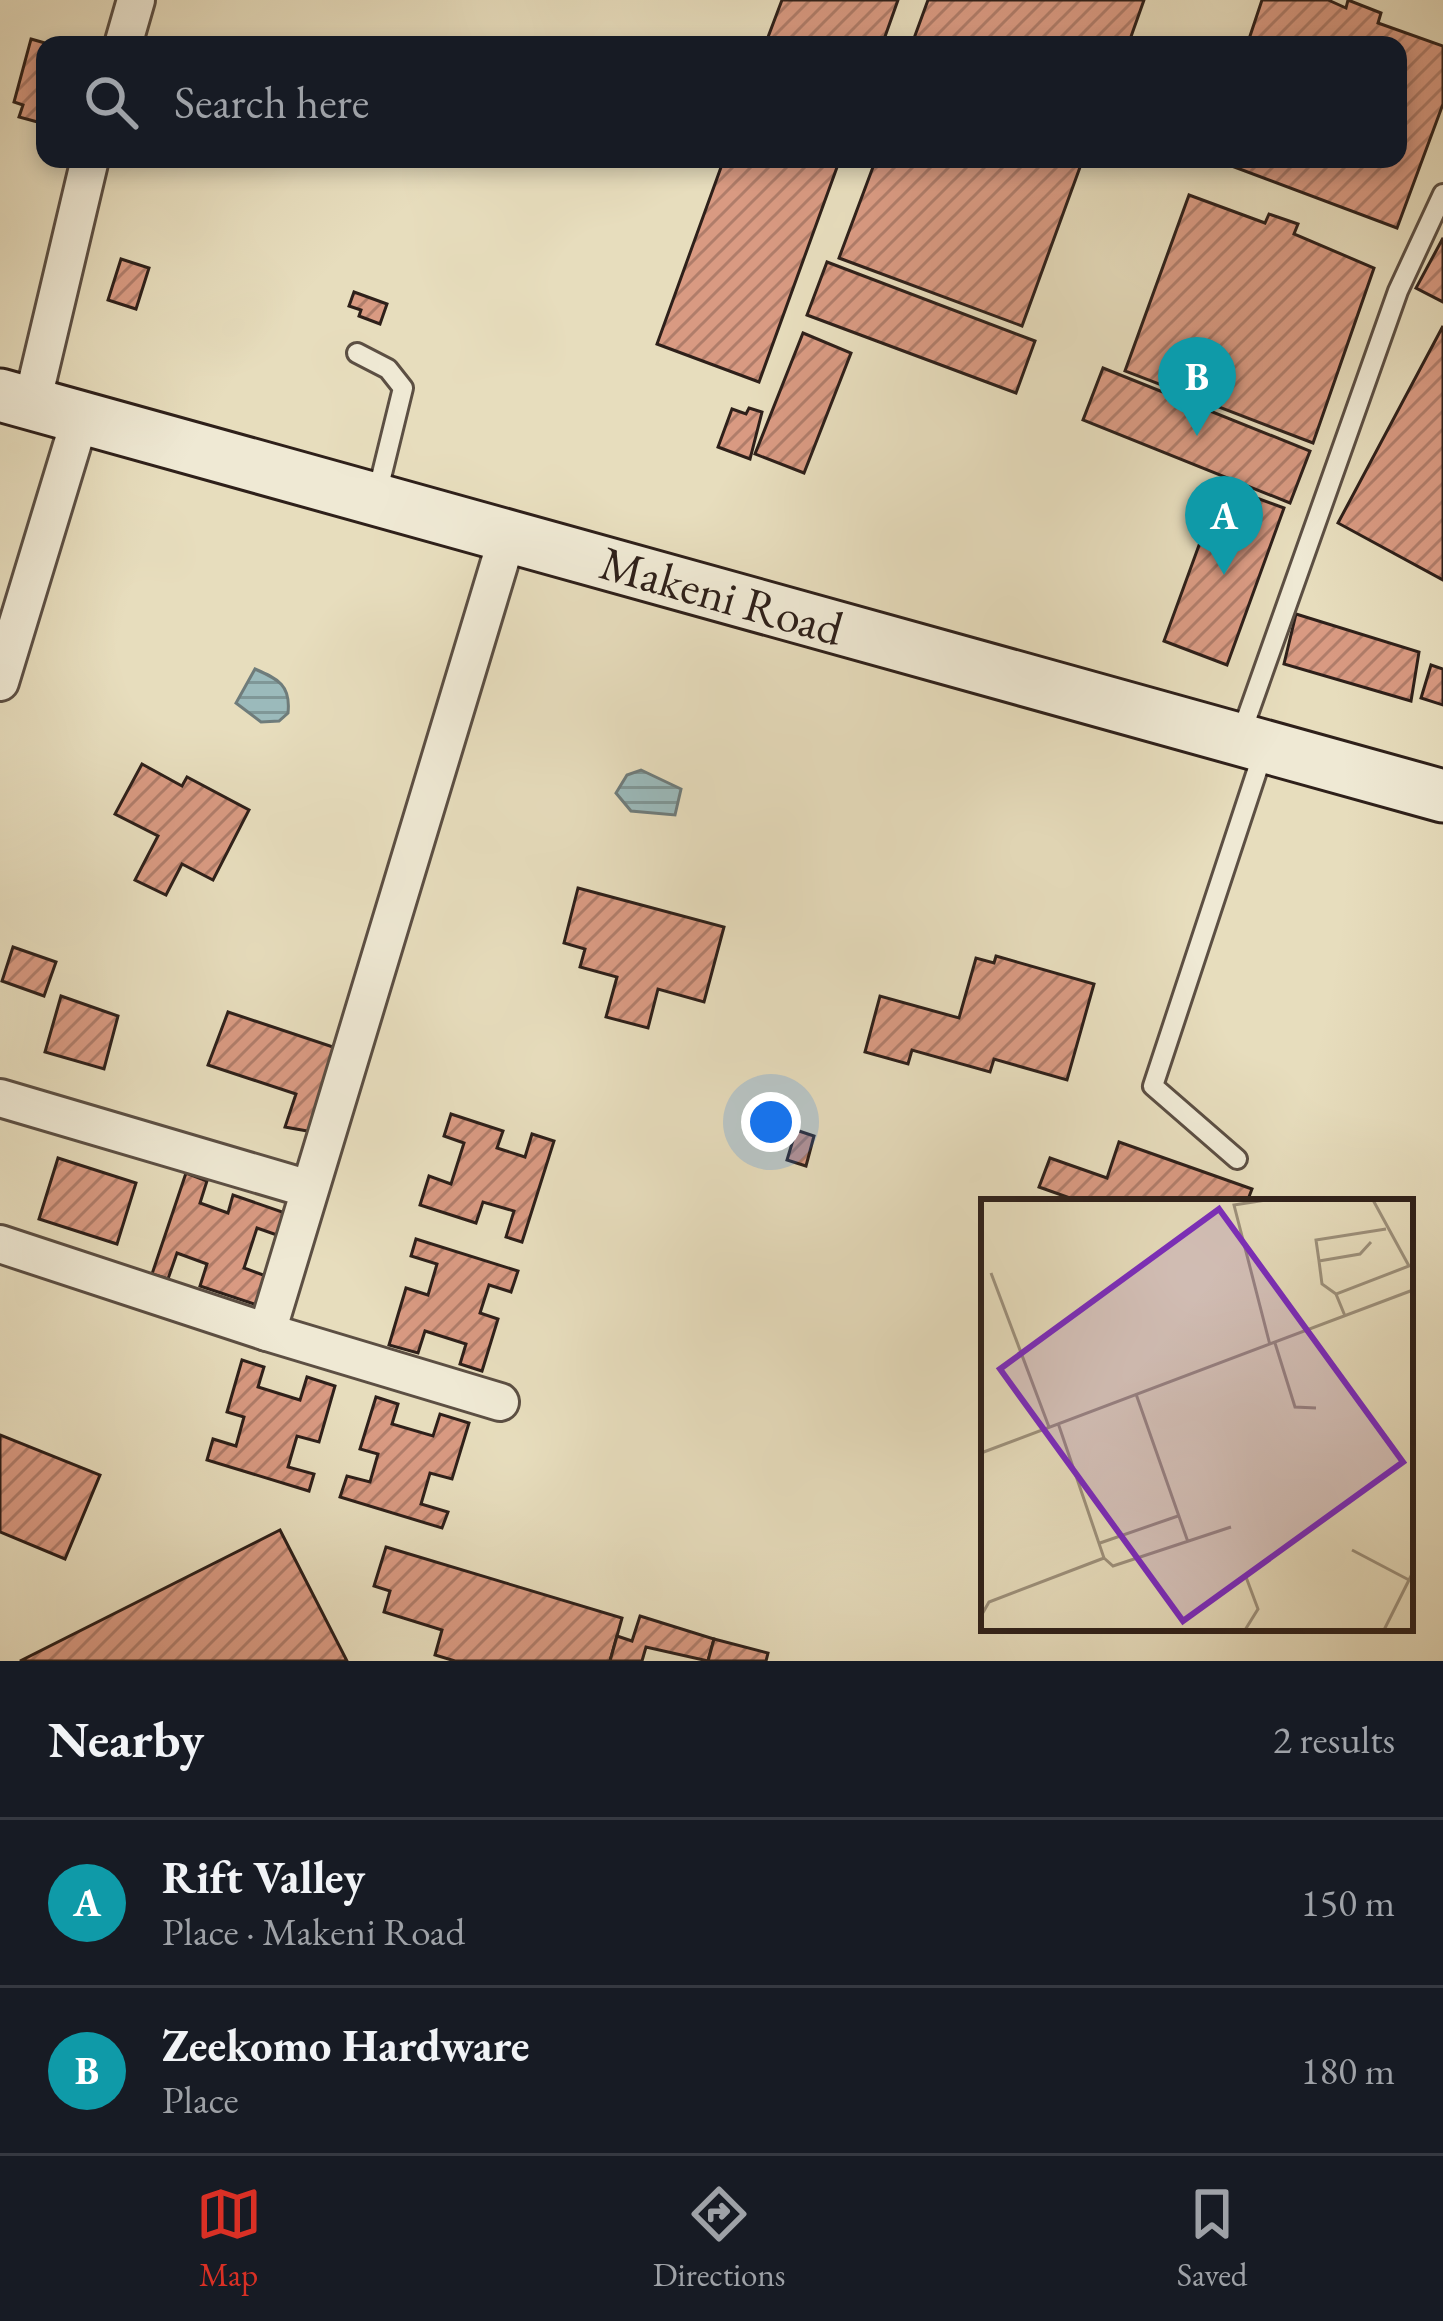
<!DOCTYPE html>
<html lang="en">
<head>
<meta charset="utf-8">
<style>
  body { margin:0; font-family:"EB Garamond",serif; background:#20242c; color:#f1f3f6 }
  .you { position:absolute; left:771px; top:1122px; width:42px; height:42px; margin:-30px; border:9px solid #fff; border-radius:50%; background:#1a73e8; box-shadow:0 0 0 18px #1a73e833 }
  .badge { display:grid; place-items:center; width:78px; height:78px; border-radius:50%; background:#d93025; color:#fff; font-size:39px; font-weight:700 }
  .pin { position:absolute; translate:-50% -99px; filter:drop-shadow(0 3px 6px #0008) }
  .pin::after { content:''; position:absolute; top:63px; width:42px; height:36px; background:inherit; clip-path:polygon(0 0,100% 0,50% 100%) }
  .list { margin:0; padding:0; list-style:none }
  h2 { display:flex; justify-content:space-between; align-items:center; height:156px; margin:0; padding:0 48px; font-size:51px }
  h2 small { font-size:39px; font-weight:400; color:#9ea1a6 }
  .list li { display:grid; grid-template-columns:78px 1fr auto; gap:36px; align-items:center; box-sizing:border-box; height:168px; padding:0 48px; border-top:3px solid #363941 }
  .list b { display:block; font-size:45px; white-space:nowrap }
  .list p { margin:0; font-size:39px; white-space:nowrap; color:#9ea1a6 }
  .list em { font-size:39px; font-style:normal; color:#9ea1a6 }
  .icon { flex:none; width:66px; height:66px; fill:none; stroke:currentColor; stroke-width:2; stroke-linecap:round; stroke-linejoin:round }
  .map { position:relative; flex:none; width:1443px; height:1661px; overflow:hidden }
  .search { position:absolute; background:#171b24; box-shadow:0 6px 18px #0003; left:36px; right:36px; top:36px; height:132px; display:flex; align-items:center; gap:30px; box-sizing:border-box; padding:0 42px; border-radius:24px; color:#9ea1a6; font-size:45px }
  .sheet { height:492px; background:#171b24 }
  nav { display:flex; justify-content:space-around; align-items:center; box-sizing:border-box; height:168px; border-top:3px solid #363941; background:#171b24; font-size:33px; color:#9ea1a6 }
  nav a { display:grid; justify-items:center; gap:6px }
  nav .on { color:#d93025 }
  .map>svg:first-child { display:block }
  .water { fill:url(#water-rules); stroke:#6f7c7b; stroke-width:3 }
  .building { fill:url(#building-hatch); stroke:#2e201a; stroke-width:3 }
  .lines { fill:none; stroke-linecap:round; stroke-linejoin:round }
  .lane-casing { stroke:#5c4f43; stroke-width:24 }
  .street-casing { stroke:#5c4f43; stroke-width:42 }
  .secondary-casing { stroke:#2e201a; stroke-width:57 }
  .lane { stroke:#efe9d4; stroke-width:18 }
  .street { stroke:#efe9d4; stroke-width:36 }
  .secondary { stroke:#efe9d4; stroke-width:51 }
  .labels { text-anchor:middle; dominant-baseline:central; stroke-width:9; stroke-linejoin:round; paint-order:stroke }
  .street-label { font-size:48px; fill:#2e201a; stroke:#efe9d4 }
  .inset-road { fill:none; stroke:#9d917c; stroke-width:3 }
  .view { fill:#7b2cbf; fill-opacity:0.15; stroke:#7b2cbf; stroke-width:6 }
  .inset-edge { fill:none; stroke:#2e201a; stroke-width:6 }
</style>
</head>
<body>
<div class="map">
<svg width="1443" height="1661" viewBox="0 0 1443 1661">
  <defs>
    <pattern id="water-rules" width="6" height="5" patternUnits="userSpaceOnUse" patternTransform="scale(3)"><rect width="6" height="5" fill="#9bbabb"/><path d="M0 2.5h6" fill="none" stroke="#7f9797"/></pattern>
    <pattern id="building-hatch" width="6" height="6" patternUnits="userSpaceOnUse" patternTransform="scale(3)"><rect width="6" height="6" fill="#d99a82"/><path d="M-1 1l2-2M0 6l6-6M5 7l2-2" fill="none" stroke="#b07d6a"/></pattern>
  </defs>
  <rect width="100%" height="100%" fill="#e7ddbd"/>
  <filter id="stains"><feTurbulence type="fractalNoise" baseFrequency=".00167" numOctaves="4"/><feColorMatrix values="0 0 0 0 .2 0 0 0 0 .09 0 0 0 0 .02 0 0 0 .5 -.17"/></filter>
  <radialGradient id="worn" r=".72"><stop offset=".6" stop-color="#630" stop-opacity="0"/><stop offset="1" stop-color="#630" stop-opacity=".3"/></radialGradient>
  <g class="water">
    <path d="M 255,669 C 278,679 291,685 288,713 L 279,721 L 261,722 L 236,703 Z"/>
    <polygon points="641,770 681,789 675,815 631,811 616,793 627,775"/>
  </g>
  <g class="building">
    <polygon points="782,0 898,0 882,45 765,45"/>
    <polygon points="928,0 1144,0 1128,45 925,45 913,41"/>
    <polygon points="1262,0 1328,0 1346,8 1348,0 1381,13 1378,23 1443,46 1443,104 1397,228 1213,159 1398,159 1398,45 1247,45"/>
    <polygon points="31,39 52,45 45,45 45,124 19,117 23,105 14,102"/>
    <polygon points="724,159 840,159 759,382 657,344"/>
    <polygon points="876,159 1083,159 1022,326 839,258"/>
    <polygon points="1189,195 1265,223 1269,214 1298,224 1294,234 1374,268 1313,443 1125,371"/>
    <polygon points="1443,238 1443,302 1416,288"/>
    <polygon points="121,259 149,268 136,309 108,300"/>
    <polygon points="827,262 1035,341 1016,393 807,315"/>
    <polygon points="354,292 387,304 380,324 359,316 361,310 349,306"/>
    <polygon points="1443,326 1443,580 1338,523"/>
    <polygon points="803,333 851,353 804,473 755,454"/>
    <polygon points="1103,368 1310,451 1290,503 1083,420"/>
    <polygon points="749,408 762,412 750,459 718,447 732,409 746,414"/>
    <polygon points="1221,485 1284,508 1227,665 1164,641"/>
    <polygon points="1296,614 1419,652 1411,701 1284,664"/>
    <polygon points="1431,665 1443,669 1443,705 1421,698"/>
    <polygon points="142,764 182,786 187,777 249,810 213,880 182,864 166,895 135,880 158,836 115,814"/>
    <polygon points="578,888 724,927 704,1002 658,989 648,1028 606,1017 617,977 580,967 585,949 564,943"/>
    <polygon points="13,947 56,962 44,996 2,981"/>
    <polygon points="996,956 1094,984 1067,1080 994,1059 990,1072 912,1050 908,1064 865,1052 880,996 959,1018 976,958 994,963"/>
    <polygon points="61,996 118,1016 104,1069 45,1052"/>
    <polygon points="228,1012 339,1049 313,1132 285,1127 296,1094 208,1065"/>
    <polygon points="451,1114 503,1131 497,1148 525,1157 532,1134 554,1141 522,1242 506,1237 514,1211 483,1202 476,1223 420,1205 429,1176 451,1184 464,1143 444,1136"/>
    <polygon points="796,1130 814,1136 806,1166 787,1160"/>
    <polygon points="1119,1142 1252,1189 1247,1202 1081,1202 1039,1187 1050,1158 1107,1178"/>
    <polygon points="58,1158 136,1183 117,1244 39,1219"/>
    <polygon points="186,1173 207,1181 200,1203 228,1213 233,1195 285,1213 277,1235 257,1228 244,1268 266,1276 257,1305 200,1286 207,1264 177,1253 168,1279 152,1274"/>
    <polygon points="416,1239 518,1271 511,1292 489,1285 480,1313 498,1319 482,1371 460,1364 466,1344 425,1331 418,1353 389,1345 406,1288 428,1295 437,1264 411,1256"/>
    <polygon points="242,1360 264,1367 258,1387 300,1400 307,1377 335,1386 319,1442 297,1436 288,1467 314,1474 309,1491 207,1460 213,1439 236,1446 244,1417 227,1412"/>
    <polygon points="376,1397 398,1404 392,1424 433,1436 440,1414 469,1423 452,1479 430,1473 421,1504 448,1512 442,1528 340,1497 347,1476 370,1482 378,1454 360,1449"/>
    <polygon points="0,1435 100,1475 65,1559 0,1532"/>
    <polygon points="280,1530 347,1661 20,1661"/>
    <polygon points="386,1547 622,1618 610,1661 455,1661 435,1655 442,1630 384,1612 390,1591 374,1586"/>
    <polygon points="640,1616 714,1639 708,1661 646,1647 642,1661 610,1661 617,1636 632,1641"/>
    <polygon points="714,1639 768,1653 766,1661 708,1661"/>
  </g>
  <g class="lines">
    <g class="lane-casing">
      <g id="lane">
        <polyline points="357,353 388,369 403,388 377,494"/>
        <polyline points="1241,734 1398,291 1443,194"/>
        <polyline points="1237,1159 1153,1086 1263,753"/>
      </g>
    </g>
    <g class="street-casing">
      <g id="street">
        <polyline points="123,45 136,0"/>
        <polyline points="32,403 90,159"/>
        <polyline points="0,682 81,416"/>
        <polyline points="0,1098 309,1189"/>
        <polyline points="0,1244 267,1332 500,1402"/>
        <polyline points="267,1332 508,535"/>
      </g>
    </g>
    <g class="secondary-casing">
      <polyline id="secondary" points="0,395 1443,796"/>
    </g>
    <use href="#lane" class="lane"/>
    <use href="#street" class="street"/>
    <use href="#secondary" class="secondary"/>
  </g>
  <g class="labels">
    <g class="street-label">
      <text transform="translate(722 595) rotate(16)">Makeni Road</text>
    </g>
  </g>
  <g transform="translate(981 1199)">
    <rect width="432" height="432" fill="#e7ddbd"/>
    <path class="inset-road" d="M 285,1 L 253,6 L 289,146M 338,62 L 335,41 L 405,30M 10,74 L 68,228M 355,95 L 341,85 L 338,62 L 379,55 L 390,43M 364,117 L 355,95 L 428,67 L 392,1M 294,144 L 314,208 L 335,209M 155,195 L 207,343M 0,254 L 432,91M 119,344 L 197,317M 371,351 L 428,381M 123,359 L 132,367 L 250,328M 0,417 L 8,403 L 123,359 L 77,224M 264,431 L 277,410 L 265,378M 403,431 L 432,373"/>
    <path class="view" d="M 238,10 L 422,263 L 202,422 L 19,170 Z"/>
    <rect width="432" height="432" class="inset-edge"/>
  </g>
  <rect width="100%" height="100%" filter="url(#stains)"/>
  <rect width="100%" height="100%" fill="url(#worn)"/>
</svg>
<div class="you"></div>
<div class="pin badge" style="left:1224px;top:575px;background:#0f9aa8">A</div>
<div class="pin badge" style="left:1197px;top:436px;background:#0f9aa8">B</div>
<div class="search"><svg class="icon" aria-label="search" viewBox="0 0 24 24"><circle cx="10" cy="10" r="6"/><path d="M15 15l6 6"/></svg>Search here</div>
</div>
<section class="sheet">
<h2>Nearby<small>2 results</small></h2>
<ul class="list">
<li><span class="badge" style="background:#0f9aa8">A</span><div><b>Rift Valley</b><p>Place · Makeni Road</p></div><em>150 m</em></li>
<li><span class="badge" style="background:#0f9aa8">B</span><div><b>Zeekomo Hardware</b><p>Place</p></div><em>180 m</em></li>
</ul>
</section>
<nav>
<a class="on"><svg class="icon" aria-label="map" viewBox="0 0 24 24"><path d="M3 6l6-2 6 2 6-2v14l-6 2-6-2-6 2zM9 4v14M15 6v14"/></svg>Map</a>
<a><svg class="icon" aria-label="directions" viewBox="0 0 24 24"><path d="M12 3l9 9-9 9-9-9zM9 14v-3h6M13 9l2 2-2 2"/></svg>Directions</a>
<a><svg class="icon" aria-label="saved" viewBox="0 0 24 24"><path d="M7 4h10v16l-5-4-5 4z"/></svg>Saved</a>
</nav>
</body>
</html>
